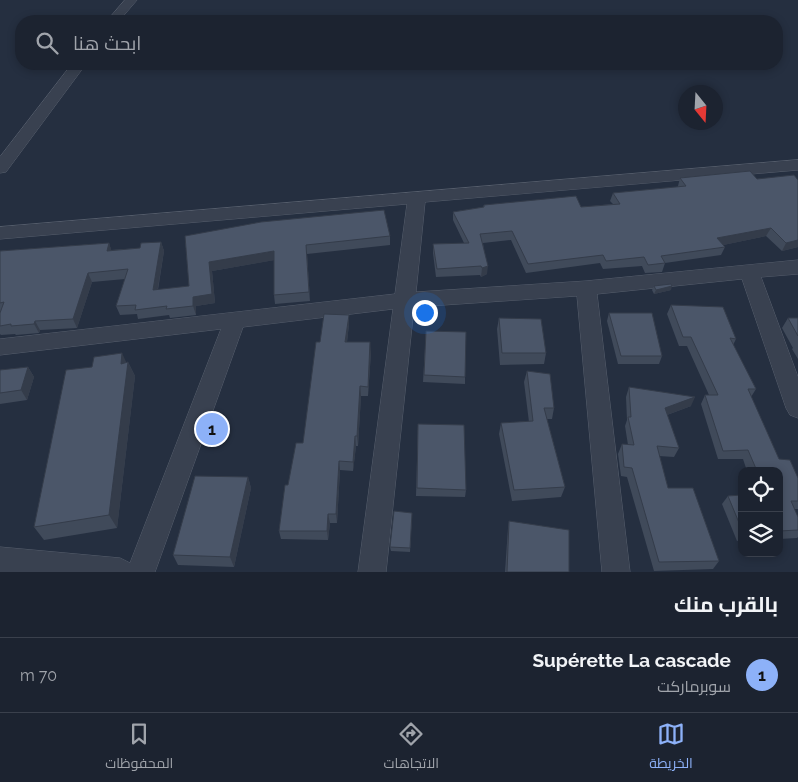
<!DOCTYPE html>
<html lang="ar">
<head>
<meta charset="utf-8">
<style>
  body { margin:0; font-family:Raleway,Cairo,sans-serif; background:#252b38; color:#f1f3f6; direction:rtl }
  .controls { position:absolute; right:15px; bottom:15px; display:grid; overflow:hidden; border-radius:10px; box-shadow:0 2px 8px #0003 }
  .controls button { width:45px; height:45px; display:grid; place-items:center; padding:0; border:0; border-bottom:1px solid #3a404c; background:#1c2330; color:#f1f3f6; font:25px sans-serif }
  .compass { position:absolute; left:678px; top:85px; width:45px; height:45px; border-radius:50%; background:#1c2330; box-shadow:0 2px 8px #0003; rotate:162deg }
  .you { position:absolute; left:424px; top:312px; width:18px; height:18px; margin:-12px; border:4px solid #fff; border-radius:50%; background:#1a73e8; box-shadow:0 0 0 8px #1a73e833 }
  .badge { display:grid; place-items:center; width:32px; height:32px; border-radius:50%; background:#8db1f8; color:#111; font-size:16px; font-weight:700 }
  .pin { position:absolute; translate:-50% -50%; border:2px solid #fff; box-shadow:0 1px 5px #0006 }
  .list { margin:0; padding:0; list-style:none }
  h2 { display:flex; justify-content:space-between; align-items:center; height:65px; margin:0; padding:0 20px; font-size:21px }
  h2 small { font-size:16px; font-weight:400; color:#a0a4ab }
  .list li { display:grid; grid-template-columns:32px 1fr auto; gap:15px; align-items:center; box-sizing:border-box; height:75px; padding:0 20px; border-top:1px solid #3a404c }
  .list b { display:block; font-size:19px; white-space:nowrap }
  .list p { margin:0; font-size:16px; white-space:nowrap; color:#a0a4ab }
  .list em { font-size:16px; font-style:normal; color:#a0a4ab }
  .icon { flex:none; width:28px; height:28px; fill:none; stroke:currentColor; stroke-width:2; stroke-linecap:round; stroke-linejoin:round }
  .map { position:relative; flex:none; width:798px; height:572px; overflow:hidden; direction:ltr }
  .search { position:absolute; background:#1c2330; box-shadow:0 2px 8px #0003; left:15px; right:15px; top:15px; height:55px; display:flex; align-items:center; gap:12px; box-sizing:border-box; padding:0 18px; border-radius:20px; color:#a0a4ab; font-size:19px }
  .sheet { height:140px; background:#1c2330 }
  nav { display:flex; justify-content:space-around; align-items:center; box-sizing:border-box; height:70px; border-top:1px solid #3a404c; background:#1c2330; font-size:14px; color:#a0a4ab }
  nav a { display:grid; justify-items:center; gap:2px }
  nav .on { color:#8db1f8 }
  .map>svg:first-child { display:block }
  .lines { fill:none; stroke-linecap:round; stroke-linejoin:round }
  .minor-casing { stroke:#575f6d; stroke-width:1 }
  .minor { fill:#394150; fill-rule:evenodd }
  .wall { fill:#404a5a }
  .shaded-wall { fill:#343c4a }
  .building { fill:#4b5669; stroke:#343c4a }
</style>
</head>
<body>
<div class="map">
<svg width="798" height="572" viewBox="0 0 798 572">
  <rect width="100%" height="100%" fill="#252f40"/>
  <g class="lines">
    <g class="minor-casing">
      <g id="minor">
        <polygon points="125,0 137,0 119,21 107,21"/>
        <polygon points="72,64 86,64 6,172 0,173 0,157"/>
        <polygon points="798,160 798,170 425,202 416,292 586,281 798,260 798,274 761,277 798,377 798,418 790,415 786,408 742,279 597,294 630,572 602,572 577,296 414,307 386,572 358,572 393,309 243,327 155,572 0,572 0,547 120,558 130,563 221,329 0,355 0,339 395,294 407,204 0,239 0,227"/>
      </g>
    </g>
    <use href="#minor" class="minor"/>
  </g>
  <g class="wall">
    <polygon points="750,171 798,247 782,251 766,236 723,245 725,247 721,255 665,263 662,272 645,273 642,266 603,269 600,263 526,273 511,240 483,243 487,274 481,277 480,275 436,277 433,253 433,244 464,243 453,220 453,212 483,207 484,205 581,207 613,204 610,201 613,193 678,187 678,186 680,178"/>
    <polygon points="185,236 390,236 390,245 307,254 310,301 275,304 274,295 274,260 212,271 215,303 196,306 196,315 170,318 169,315 138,319 137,314 120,315 116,306 125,279 92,282 77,328 40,330 39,333 16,335 15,334 1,335 0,334 0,251 109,243 111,250 140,248 161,242 164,251 158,290 189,286"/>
    <polygon points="654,286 671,290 654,294 652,290"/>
    <polygon points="671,305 736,339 733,345 756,389 751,397 779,459 798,478 798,509 794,509 798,517 798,537 797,538 779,539 779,471 747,471 743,459 718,459 701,404 705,395 709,395 687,346 679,346 667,314"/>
    <polygon points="609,313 662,356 659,364 618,364 607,321"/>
    <polygon points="349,315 349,324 347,342 371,352 368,396 361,396 358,446 356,446 353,471 340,470 337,523 330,523 328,540 281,539 279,531 288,485 303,443 320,342"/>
    <polygon points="499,318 546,353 544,364 500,365 497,329"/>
    <polygon points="788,318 798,318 798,359 792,349 793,348 782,328"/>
    <polygon points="426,331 465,377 465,384 423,382"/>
    <polygon points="128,362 135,376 117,528 44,540 34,527 126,363"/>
    <polygon points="28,367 34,377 27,400 0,404 0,370"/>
    <polygon points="527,371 554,408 552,419 547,419 565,487 561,497 512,501 499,434 501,423 529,422 524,382"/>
    <polygon points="629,387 691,406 667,415 679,448 674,457 659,456 668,488 719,561 713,569 654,571 627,477 621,476 618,454 622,444 628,445 625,426 627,420 626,397"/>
    <polygon points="418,424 466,490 465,497 416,496"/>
    <polygon points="248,477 251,488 234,567 178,565 173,555"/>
    <polygon points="742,495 742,540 737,541 722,504 728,496"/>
    <polygon points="412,513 410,552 391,551 390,547"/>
    <polygon points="509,521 569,572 505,572 508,528"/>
  </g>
  <g class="shaded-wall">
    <polygon points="771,228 766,236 714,247 717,238"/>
    <polygon points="798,240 798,247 782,251 786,243"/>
    <polygon points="161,242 164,251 156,299 153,290"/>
    <polygon points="109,243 112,252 107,251"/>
    <polygon points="306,245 307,254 310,301 309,292"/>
    <polygon points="274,251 275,260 212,271 215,303 196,306 196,315 193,306 193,297 209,262"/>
    <polygon points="488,266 487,274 481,277 482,268"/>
    <polygon points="88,273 92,282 77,328 73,319"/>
    <polygon points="672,286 671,290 654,294 656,290"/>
    <polygon points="349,315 349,324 346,351 345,342"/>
    <polygon points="35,321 40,330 39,333 34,324"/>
    <polygon points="370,342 371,352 368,396 368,387"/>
    <polygon points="122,353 128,366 128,362 135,376 117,528 109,515"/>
    <polygon points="28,367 34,377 27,400 21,390"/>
    <polygon points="360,386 361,396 358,446 357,436"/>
    <polygon points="695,397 691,406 661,417 665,408"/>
    <polygon points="355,436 356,446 353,471 353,462"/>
    <polygon points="339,461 340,470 337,523 336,514"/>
    <polygon points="248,477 251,488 234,567 230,557"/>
    <polygon points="328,514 330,523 328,540 327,531"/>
  </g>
  <g class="building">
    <polygon points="750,171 757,179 794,175 798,180 798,240 786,243 771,228 717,238 725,247 661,256 665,263 648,265 644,257 606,261 603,255 528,264 512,231 480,234 488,266 482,268 481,266 437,269 433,244 469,243 453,212 484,207 484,205 576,196 581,207 620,204 613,193 686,186 680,178"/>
    <polygon points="384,210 390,236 306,245 309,292 274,295 274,251 209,262 212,294 193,297 193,306 166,309 167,306 135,310 136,305 116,306 128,269 88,273 73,319 35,321 34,324 11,326 11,324 0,326 0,313 4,302 0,303 0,251 109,243 107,251 140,248 141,243 161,242 153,290 189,286 185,236 261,222"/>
    <polygon points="671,284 672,286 656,290 654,286"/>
    <polygon points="671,305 723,307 736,339 730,338 756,389 748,389 779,459 790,460 798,478 798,501 791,501 798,517 798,530 779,531 779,471 757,471 748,450 723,451 705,395 718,395 691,337 683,337"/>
    <polygon points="609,313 652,313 662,356 621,356"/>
    <polygon points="324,314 349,315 345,342 370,342 368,387 360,386 357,436 355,436 353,462 339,461 336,514 328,514 327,531 279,531 285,485 288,485 296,443 303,443 316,342 320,342"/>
    <polygon points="499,318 541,319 546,353 502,353"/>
    <polygon points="788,318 798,318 798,336"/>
    <polygon points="426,331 466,332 465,377 424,375"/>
    <polygon points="122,353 121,364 128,362 109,515 34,527 66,370 92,367 94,357"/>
    <polygon points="28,367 21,390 0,393 0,370"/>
    <polygon points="527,371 550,374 554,408 544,408 565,487 514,490 501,423 533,421"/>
    <polygon points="629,387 695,397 665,408 679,448 657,446 668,488 693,488 719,561 659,562 632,468 624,467 622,444 634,445 628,417 631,417"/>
    <polygon points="418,424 464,425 466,490 417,488"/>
    <polygon points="195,476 248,477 230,557 173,555"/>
    <polygon points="742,495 742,530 728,496"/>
    <polygon points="394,511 412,513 410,548 390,547"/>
    <polygon points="509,521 569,530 569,572 507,572"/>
  </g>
</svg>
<div class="controls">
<button><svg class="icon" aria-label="locate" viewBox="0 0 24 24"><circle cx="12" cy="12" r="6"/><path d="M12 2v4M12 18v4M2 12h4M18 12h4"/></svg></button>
<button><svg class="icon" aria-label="layers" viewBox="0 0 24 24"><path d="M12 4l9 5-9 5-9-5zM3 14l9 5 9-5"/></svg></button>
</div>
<svg class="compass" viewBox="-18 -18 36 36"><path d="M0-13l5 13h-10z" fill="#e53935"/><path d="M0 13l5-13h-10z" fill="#a0a4ab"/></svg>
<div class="you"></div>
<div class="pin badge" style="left:212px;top:429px">1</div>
<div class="search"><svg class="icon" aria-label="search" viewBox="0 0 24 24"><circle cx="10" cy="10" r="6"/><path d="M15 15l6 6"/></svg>ابحث هنا</div>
</div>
<section class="sheet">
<h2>بالقرب منك<small></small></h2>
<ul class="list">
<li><span class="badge">1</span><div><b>Supérette La cascade</b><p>سوبرماركت</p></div><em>70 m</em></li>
</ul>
</section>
<nav>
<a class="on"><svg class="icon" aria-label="map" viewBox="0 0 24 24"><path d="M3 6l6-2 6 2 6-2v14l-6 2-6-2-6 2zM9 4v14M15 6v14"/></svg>الخريطة</a>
<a><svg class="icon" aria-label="directions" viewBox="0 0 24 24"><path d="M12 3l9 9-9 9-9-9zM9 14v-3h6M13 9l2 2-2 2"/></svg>الاتجاهات</a>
<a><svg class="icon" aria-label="saved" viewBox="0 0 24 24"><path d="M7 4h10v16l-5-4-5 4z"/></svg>المحفوظات</a>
</nav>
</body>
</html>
